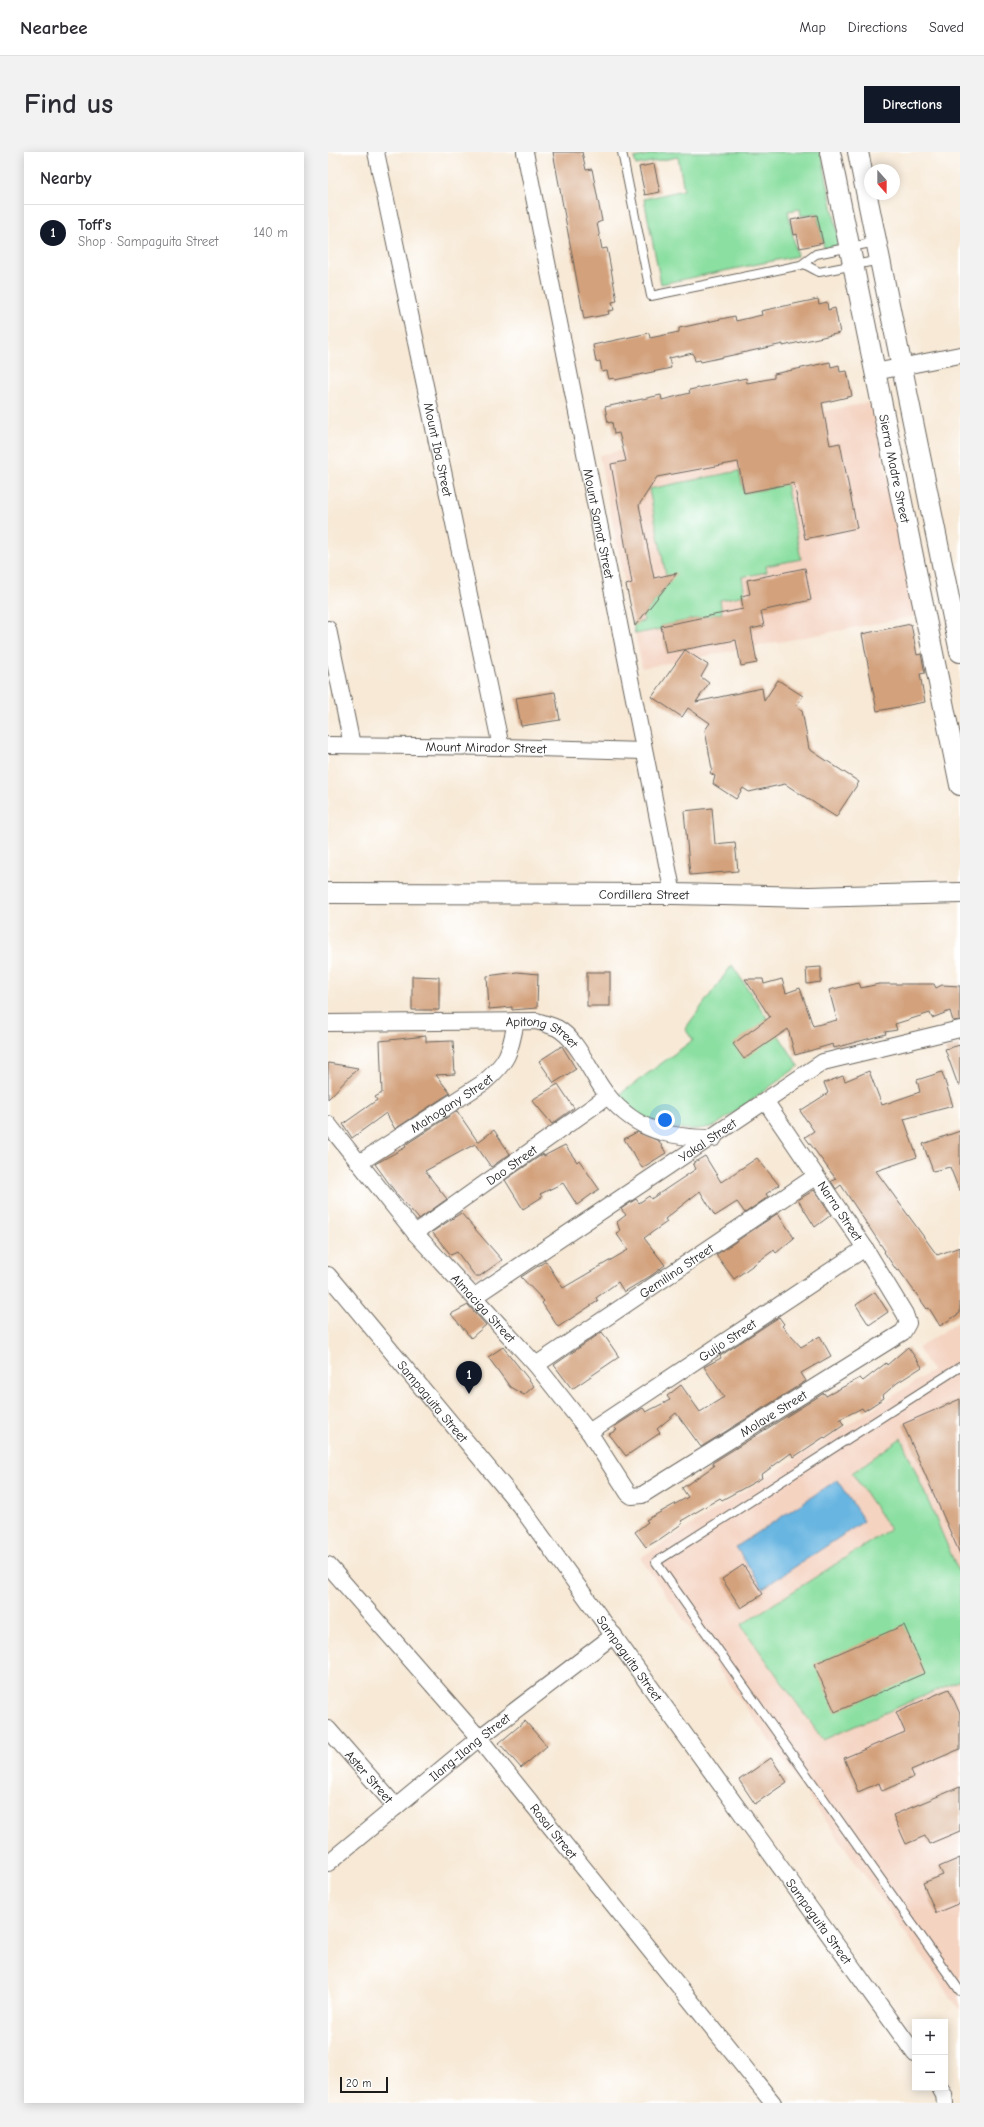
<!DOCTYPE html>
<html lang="en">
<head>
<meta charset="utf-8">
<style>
  body { margin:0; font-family:"Comic Neue",sans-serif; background:#f2f2f3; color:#2b2b33 }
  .controls { position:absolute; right:12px; bottom:12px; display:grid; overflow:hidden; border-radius:0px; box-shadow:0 2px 10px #0003 }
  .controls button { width:36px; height:36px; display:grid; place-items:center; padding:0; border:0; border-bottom:1px solid #e1e1e2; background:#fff; color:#2b2b33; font:20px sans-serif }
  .compass { position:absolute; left:536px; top:12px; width:36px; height:36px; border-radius:50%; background:#fff; box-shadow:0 2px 10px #0003; rotate:159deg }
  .scale { position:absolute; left:12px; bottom:10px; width:48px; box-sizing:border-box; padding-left:4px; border:2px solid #1c1c1c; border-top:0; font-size:11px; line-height:14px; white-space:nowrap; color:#1c1c1c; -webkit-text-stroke:3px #fff; paint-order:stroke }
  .you { position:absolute; left:337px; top:968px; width:14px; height:14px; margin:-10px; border:3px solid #fff; border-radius:50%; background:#1a73e8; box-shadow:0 0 0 6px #1a73e833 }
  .badge { display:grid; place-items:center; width:26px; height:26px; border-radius:50%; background:#111827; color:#fff; font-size:13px; font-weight:700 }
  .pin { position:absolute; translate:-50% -33px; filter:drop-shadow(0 1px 2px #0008) }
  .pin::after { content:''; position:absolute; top:21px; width:14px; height:12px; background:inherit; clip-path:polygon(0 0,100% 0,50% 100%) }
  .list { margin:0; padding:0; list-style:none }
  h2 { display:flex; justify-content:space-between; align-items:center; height:52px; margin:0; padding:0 16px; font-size:17px }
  h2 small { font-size:13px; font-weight:400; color:#7c7c81 }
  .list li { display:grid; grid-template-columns:26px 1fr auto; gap:12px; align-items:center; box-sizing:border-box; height:56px; padding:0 16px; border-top:1px solid #e1e1e2 }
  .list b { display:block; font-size:15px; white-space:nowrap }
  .list p { margin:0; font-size:13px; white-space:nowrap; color:#7c7c81 }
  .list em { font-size:13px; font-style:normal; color:#7c7c81 }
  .map { position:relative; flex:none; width:632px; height:1951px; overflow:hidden; border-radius:0px }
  header { display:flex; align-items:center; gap:24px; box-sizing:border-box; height:56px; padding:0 20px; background:#fff; border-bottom:1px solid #e1e1e2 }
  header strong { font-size:19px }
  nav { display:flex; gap:22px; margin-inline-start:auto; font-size:14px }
  .intro { display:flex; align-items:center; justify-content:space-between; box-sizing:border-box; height:96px; padding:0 24px }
  h1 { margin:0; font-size:28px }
  .button { padding:10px 18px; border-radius:0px; background:#111827; color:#fff; font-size:14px; font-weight:700 }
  main { display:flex; gap:24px; padding:0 24px }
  aside { flex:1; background:#fff; border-radius:0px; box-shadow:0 2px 10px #0003 }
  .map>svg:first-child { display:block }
  .built { fill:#f4d3c1 }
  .green { fill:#8bdfa1; stroke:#547e5e }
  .water { fill:#67b5e1; stroke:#42687e }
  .building { fill:#d3a17c }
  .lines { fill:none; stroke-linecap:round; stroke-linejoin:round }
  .service-casing { stroke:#69645d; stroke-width:10 }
  .minor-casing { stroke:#69645d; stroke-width:18 }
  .tertiary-casing { stroke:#69645d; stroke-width:22 }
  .service { stroke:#fff; stroke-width:8 }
  .minor { stroke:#fff; stroke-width:16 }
  .tertiary { stroke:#fff; stroke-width:20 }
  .labels { text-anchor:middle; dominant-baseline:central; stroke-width:3.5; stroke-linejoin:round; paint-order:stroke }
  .street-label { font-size:13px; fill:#1c1c1c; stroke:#fff }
</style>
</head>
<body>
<header>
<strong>Nearbee</strong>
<nav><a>Map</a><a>Directions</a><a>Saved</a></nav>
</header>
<div class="intro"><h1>Find us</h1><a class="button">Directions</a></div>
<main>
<aside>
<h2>Nearby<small></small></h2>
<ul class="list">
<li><span class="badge">1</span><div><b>Toff's</b><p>Shop · Sampaguita Street</p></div><em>140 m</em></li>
</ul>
</aside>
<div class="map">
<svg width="632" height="1951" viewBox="0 0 632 1951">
  <rect width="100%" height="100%" fill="#fff"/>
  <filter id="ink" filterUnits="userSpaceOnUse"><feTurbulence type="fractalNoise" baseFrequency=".025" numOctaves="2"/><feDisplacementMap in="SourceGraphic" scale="8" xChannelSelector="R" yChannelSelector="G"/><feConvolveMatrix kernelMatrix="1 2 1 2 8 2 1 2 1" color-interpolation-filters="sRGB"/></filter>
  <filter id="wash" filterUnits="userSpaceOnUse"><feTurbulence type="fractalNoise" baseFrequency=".012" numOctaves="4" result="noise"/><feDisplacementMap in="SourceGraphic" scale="16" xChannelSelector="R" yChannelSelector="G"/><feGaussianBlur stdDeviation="0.9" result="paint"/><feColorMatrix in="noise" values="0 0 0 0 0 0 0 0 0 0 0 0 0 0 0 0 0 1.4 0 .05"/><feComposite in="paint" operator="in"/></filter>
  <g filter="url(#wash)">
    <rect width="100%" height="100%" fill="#f7e9d6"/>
    <g class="built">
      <polygon points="543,250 588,464 314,516 271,303"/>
      <polygon points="632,1169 632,1858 312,1406 604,1219 590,1196"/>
    </g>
    <g class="green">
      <polygon points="333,0 493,0 512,93 496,96 489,61 473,64 472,57 460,59 469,104 333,132 316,47 356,38 350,5 308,13 306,6"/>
      <polygon points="454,311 473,407 438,414 439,420 414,425 417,443 392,448 394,461 333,474 333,477 307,482 305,471 316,469 315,464 342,430 341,423 338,424 321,337 411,319 416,341 448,335"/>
      <path d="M 404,813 L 471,914 L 387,974 C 362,980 336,978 312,965 C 303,960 296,951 288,945 L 365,888 L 357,877 Z"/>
      <polygon points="573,1286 632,1423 632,1528 495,1588 413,1473 562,1377 524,1321"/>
    </g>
    <polygon class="water" points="509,1328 536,1369 435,1436 408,1395"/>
    <g id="blocks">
      <g class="building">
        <polygon points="225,0 254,0 258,18 264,17 274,69 269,71 274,97 279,96 289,149 284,150 286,158 280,159 281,162 256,167"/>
        <polygon points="326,12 332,40 317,43 311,15"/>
        <polygon points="489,63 495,91 472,96 469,82 466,83 463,68"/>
        <polygon points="490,147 491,152 499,150 500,158 507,156 512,181 455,194 455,192 373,210 372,208 367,209 365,201 341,206 343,216 287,228 286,226 281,227 279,219 274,220 272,209 268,210 265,193 321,181 322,186 351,180 351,176 407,164 408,169 434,163 433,159"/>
        <polygon points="502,210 503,215 511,213 512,220 519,219 524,244 494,251 502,293 512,291 529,376 477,387 466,331 416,341 410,310 329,325 311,353 326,426 349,421 307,474 298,433 304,431 283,312 298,309 291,281 286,282 284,270 280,271 277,255 333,243 334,248 362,241 361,238 418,226 419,231 446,226 446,222"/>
        <polygon points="477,416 483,448 433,459 436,474 423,477 429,511 413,514 408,488 338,501 333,474 415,457 413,444 422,442 419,428"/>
        <polygon points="583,472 589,503 593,502 597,521 592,522 597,550 549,559 534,482"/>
        <polygon points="357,498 380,513 373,525 381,531 368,550 434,536 436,549 450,528 475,544 468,554 474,558 481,597 531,630 508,665 457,632 421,640 415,636 408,647 385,632 387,624 382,621 384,617 377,578 382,571 360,556 354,565 324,545"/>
        <polygon points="227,540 232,568 193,574 188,546"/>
        <polygon points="384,656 387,692 407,690 410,719 362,723 356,659"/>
        <polygon points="493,815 493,830 479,832 478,816"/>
        <polygon points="189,820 210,822 209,856 184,858 184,855 161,857 159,824"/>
        <rect x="259" y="820" width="23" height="34"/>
        <polygon points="84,824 111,825 111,858 84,858"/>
        <polygon points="417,827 435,827 436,832 454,827 458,841 472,836 485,874 509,868 501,838 531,831 533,836 551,832 606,832 608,836 614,833 632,834 632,868 625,869 622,859 604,866 602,861 567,872 569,878 557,880 558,882 506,896 505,892 467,903 460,877 416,907 405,892 442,865"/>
        <polygon points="98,884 98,890 125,889 127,922 108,923 122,941 67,977 58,961 24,986 15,972 49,948 47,945 54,941 52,889"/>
        <polygon points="632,893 632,933 630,933 617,897"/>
        <polygon points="234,894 248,917 226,931 211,909"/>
        <polygon points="0,911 30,916 0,947"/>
        <polygon points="541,919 554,953 592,940 589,928 614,920 625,954 576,967 589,1005 548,1019 609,1103 632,1095 632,1161 612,1174 601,1156 599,1157 571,1118 569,1119 556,1100 557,1099 513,1033 508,1037 503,1029 508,1027 477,985 486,979 472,959 500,941 496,931 515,924 517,929"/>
        <polygon points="230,932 246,956 224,972 204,948"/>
        <polygon points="129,959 150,990 166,978 182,1002 163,1015 147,992 97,1019 119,1047 91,1067 68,1041 47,1012 78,995 77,993"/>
        <polygon points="632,979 632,1038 631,1038 622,1015 605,1019 595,992"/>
        <polygon points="309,980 331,989 338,1001 314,1016 296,987"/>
        <polygon points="237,993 249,1010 251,1008 271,1037 249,1053 235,1031 212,1042 214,1045 195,1057 177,1028 215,1002 216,1004"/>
        <polygon points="377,1004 393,1030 429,1006 451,1033 438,1042 440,1045 417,1061 409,1050 387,1064 372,1039 337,1067 339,1070 316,1086 337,1113 324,1123 296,1140 290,1130 268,1146 270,1149 230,1175 214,1151 216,1149 193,1125 218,1109 235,1136 300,1098 288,1081 292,1079 289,1070 298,1063 293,1057 308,1047 311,1051 321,1044 323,1047 368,1017 365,1011"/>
        <polygon points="486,1038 503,1063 487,1075 470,1048"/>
        <polygon points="133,1061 174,1108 152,1124 147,1124 129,1100 123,1103 104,1080"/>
        <polygon points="450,1061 466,1086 448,1101 446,1098 406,1127 388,1103"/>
        <polygon points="547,1140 560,1160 541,1173 528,1153"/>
        <polygon points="140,1153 158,1173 143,1186 123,1162"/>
        <polygon points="451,1165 456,1172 454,1174 473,1195 492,1184 503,1204 473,1221 478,1229 373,1295 348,1261 329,1277 332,1281 298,1304 281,1282 289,1278 286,1275 315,1256 318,1260 342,1248 339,1244 353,1233 372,1260 396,1245 376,1215 393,1206 392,1204"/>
        <polygon points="274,1180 291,1205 244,1237 226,1213"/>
        <polygon points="175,1195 206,1234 196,1243 182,1235 160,1205"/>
        <polygon points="580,1195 594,1215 569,1231 555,1243 556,1246 536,1259 534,1256 512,1267 516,1273 497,1286 496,1285 466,1305 463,1301 433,1323 434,1326 394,1348 392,1346 353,1369 355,1371 332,1387 318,1395 307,1380 320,1370 318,1368 360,1345 354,1336 386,1314 384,1311 496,1241 498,1244 532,1226 535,1229 558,1211 559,1213"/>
        <polygon points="632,1247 632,1402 575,1272"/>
        <polygon points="415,1413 435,1442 413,1456 394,1427"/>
        <polygon points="576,1473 597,1521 507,1560 486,1512"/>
        <polygon points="621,1537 632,1562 632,1597 583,1618 586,1625 554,1639 551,1631 530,1640 516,1606 577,1580 568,1560"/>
        <polygon points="197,1569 219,1594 193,1616 171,1591"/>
        <polygon points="443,1606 459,1630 427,1652 411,1628"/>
        <polygon points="632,1635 632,1679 601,1692 597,1684 578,1692 565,1663"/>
        <polygon points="632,1706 632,1751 608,1761 595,1731 615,1723 611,1715"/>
      </g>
    </g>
  </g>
  <g filter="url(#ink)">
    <use href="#blocks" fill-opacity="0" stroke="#69645d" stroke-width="1"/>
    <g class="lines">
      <g class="service-casing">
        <g id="service">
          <polyline points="294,0 323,144 473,113 488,102 548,90"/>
          <polyline points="476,112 491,120 552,108"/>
          <polyline points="632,1215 328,1410 632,1839"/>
        </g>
      </g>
      <g class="minor-casing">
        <g id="minor">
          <path id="s1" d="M 48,0 L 173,595"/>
          <path id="s2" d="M 197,0 L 345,742"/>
          <polyline points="547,220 632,203"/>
          <polyline points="0,477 24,593"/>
          <path id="s3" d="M 0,593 L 173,595 L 316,599"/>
          <path id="s4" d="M 0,871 L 208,869 C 215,871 222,873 229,876 C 251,888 263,924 280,944 C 309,979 342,986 386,986"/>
          <path id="s5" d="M 0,972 L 87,1081 L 208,1213 L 261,1280 L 300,1341 L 304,1344 L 314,1343 L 575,1180 L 580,1171 L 577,1162 L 537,1096 L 438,950"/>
          <path id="s6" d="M 31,1011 L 155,931 C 180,910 182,901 188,869"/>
          <path id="s7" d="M 87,1081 L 280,944"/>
          <path id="s8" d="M 0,1123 L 192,1354 L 587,1902"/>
          <path id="s9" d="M 147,1144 L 495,910 L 632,877"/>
          <path id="s10" d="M 208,1213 L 488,1024"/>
          <path id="s11" d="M 261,1280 L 537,1096"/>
          <path id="s12" d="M 0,1413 L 151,1586 L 445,1951"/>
          <path id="s13" d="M 0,1577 L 68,1655"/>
          <path id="s14" d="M 0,1711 L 151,1586 L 286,1483"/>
          <polyline points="612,1936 616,1943 617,1951"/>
        </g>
      </g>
      <g class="tertiary-casing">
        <g id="tertiary">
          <path id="s15" d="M 502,0 L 632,633"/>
          <polyline points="530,0 632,500"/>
          <path id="s16" d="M 0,741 L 345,742 L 481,745 L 632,741"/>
        </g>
      </g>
      <use href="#service" class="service"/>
      <use href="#minor" class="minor"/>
      <use href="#tertiary" class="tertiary"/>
    </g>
  </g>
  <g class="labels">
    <g class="street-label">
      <text stroke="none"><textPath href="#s1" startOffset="304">Mount Iba Street</textPath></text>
      <text stroke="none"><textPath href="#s15" startOffset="323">Sierra Madre Street</textPath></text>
      <text stroke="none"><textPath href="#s2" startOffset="379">Mount Samat Street</textPath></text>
      <text stroke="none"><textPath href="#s3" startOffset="158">Mount Mirador Street</textPath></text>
      <text stroke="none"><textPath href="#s16" startOffset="316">Cordillera Street</textPath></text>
      <text stroke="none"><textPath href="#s4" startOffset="217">Apitong Street</textPath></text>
      <text stroke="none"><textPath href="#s6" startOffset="110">Mahogany Street</textPath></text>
      <text stroke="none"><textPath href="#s9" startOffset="280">Yakal Street</textPath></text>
      <text stroke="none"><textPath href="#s7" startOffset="118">Dao Street</textPath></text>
      <text transform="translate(512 1059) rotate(56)">Narra Street</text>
      <text stroke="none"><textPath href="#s10" startOffset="169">Gemilina Street</textPath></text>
      <text stroke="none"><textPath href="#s5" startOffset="241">Almaciga Street</textPath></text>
      <text stroke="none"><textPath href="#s11" startOffset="166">Guijo Street</textPath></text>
      <text stroke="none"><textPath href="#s8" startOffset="164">Sampaguita Street</textPath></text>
      <text stroke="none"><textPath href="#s5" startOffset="646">Molave Street</textPath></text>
      <text stroke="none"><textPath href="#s8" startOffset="488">Sampaguita Street</textPath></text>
      <text stroke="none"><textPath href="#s14" startOffset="183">Ilang-Ilang Street</textPath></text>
      <text stroke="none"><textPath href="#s13" startOffset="63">Aster Street</textPath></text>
      <text stroke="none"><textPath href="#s12" startOffset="349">Rosal Street</textPath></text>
      <text stroke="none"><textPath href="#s8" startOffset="812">Sampaguita Street</textPath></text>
    </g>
  </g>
</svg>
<div class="controls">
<button>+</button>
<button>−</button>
</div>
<svg class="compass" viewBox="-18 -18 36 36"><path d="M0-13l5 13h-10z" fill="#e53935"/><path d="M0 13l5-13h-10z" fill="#7c7c81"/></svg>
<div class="scale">20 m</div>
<div class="you"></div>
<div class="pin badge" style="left:141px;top:1242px">1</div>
</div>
</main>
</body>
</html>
